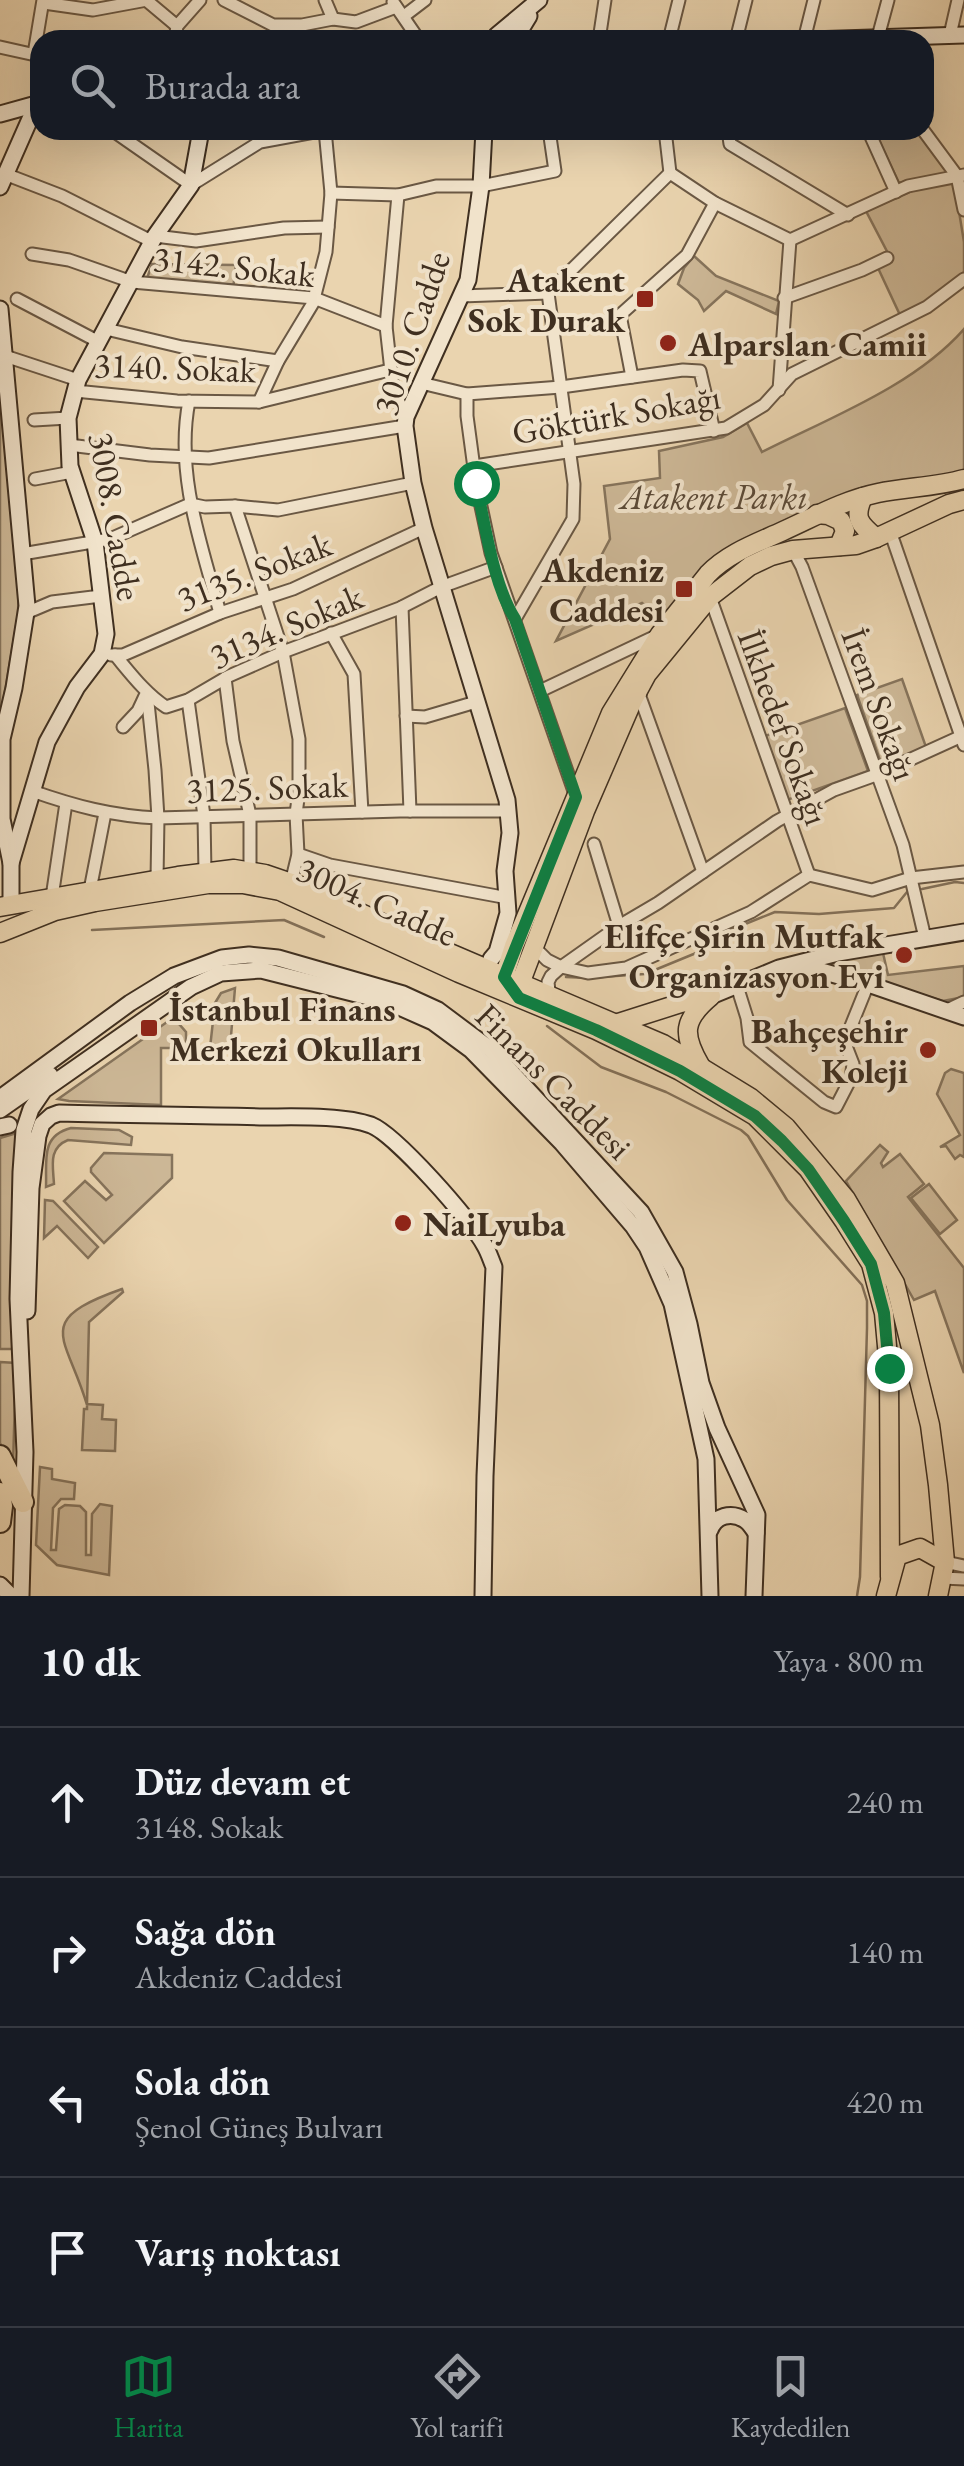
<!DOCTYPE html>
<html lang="tr">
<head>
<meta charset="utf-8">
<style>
  body { margin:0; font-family:"EB Garamond",serif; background:#20242c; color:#f1f3f6 }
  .stop { position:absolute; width:30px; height:30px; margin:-22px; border:8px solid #0b8043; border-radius:50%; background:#fff }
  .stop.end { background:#0b8043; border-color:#fff; box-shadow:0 2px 10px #0008 }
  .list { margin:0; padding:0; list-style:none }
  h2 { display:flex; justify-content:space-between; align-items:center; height:130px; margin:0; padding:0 40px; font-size:42px }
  h2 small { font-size:32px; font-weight:400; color:#9ea1a6 }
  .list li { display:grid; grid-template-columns:65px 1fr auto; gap:30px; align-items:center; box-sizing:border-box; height:150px; padding:0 40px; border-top:2px solid #363941 }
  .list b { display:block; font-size:38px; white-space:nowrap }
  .list p { margin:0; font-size:32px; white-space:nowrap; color:#9ea1a6 }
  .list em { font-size:32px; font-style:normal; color:#9ea1a6 }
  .icon { flex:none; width:55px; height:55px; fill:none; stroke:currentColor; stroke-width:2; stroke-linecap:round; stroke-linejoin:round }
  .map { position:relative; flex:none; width:964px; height:1596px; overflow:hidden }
  .search { position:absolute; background:#171b24; box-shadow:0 10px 40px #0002; left:30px; right:30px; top:30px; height:110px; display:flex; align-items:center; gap:25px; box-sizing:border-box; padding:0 35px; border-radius:30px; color:#9ea1a6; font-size:38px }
  .sheet { height:730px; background:#171b24 }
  nav { display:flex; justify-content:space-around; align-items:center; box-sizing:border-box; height:140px; border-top:2px solid #363941; background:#171b24; font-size:28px; color:#9ea1a6 }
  nav a { display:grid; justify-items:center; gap:5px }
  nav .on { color:#0b8043 }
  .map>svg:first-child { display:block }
  .green { fill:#cdb897; stroke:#86745c; stroke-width:2.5 }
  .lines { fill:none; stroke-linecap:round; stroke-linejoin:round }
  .stream { stroke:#837058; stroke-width:2.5 }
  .street-casing { stroke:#6a5844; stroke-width:15 }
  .secondary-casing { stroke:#3f2f20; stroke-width:19 }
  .primary-casing { stroke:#3f2f20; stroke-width:21 }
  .highway-casing { stroke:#3f2f20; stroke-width:24 }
  .street { stroke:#f1e3cb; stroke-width:11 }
  .secondary { stroke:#f1e3cb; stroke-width:15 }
  .primary { stroke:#ead4af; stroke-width:18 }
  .highway { stroke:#ead4af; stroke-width:20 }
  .route { stroke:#0b8043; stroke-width:12 }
  .poi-dot { fill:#8f2418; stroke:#f1e3cb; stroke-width:4 }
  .labels { text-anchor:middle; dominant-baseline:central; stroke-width:8; stroke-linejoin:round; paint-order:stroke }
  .street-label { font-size:35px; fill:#3f2f20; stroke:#f1e3cb }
  .poi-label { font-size:35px; font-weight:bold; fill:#3f2f20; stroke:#f1e3cb; text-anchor:end }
  .park-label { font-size:35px; font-style:italic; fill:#5b4a38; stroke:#f1e3cb }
</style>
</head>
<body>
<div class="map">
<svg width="964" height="1596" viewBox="0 0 964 1596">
  <rect width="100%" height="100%" fill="#ead4af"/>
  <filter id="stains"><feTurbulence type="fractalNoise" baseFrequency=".002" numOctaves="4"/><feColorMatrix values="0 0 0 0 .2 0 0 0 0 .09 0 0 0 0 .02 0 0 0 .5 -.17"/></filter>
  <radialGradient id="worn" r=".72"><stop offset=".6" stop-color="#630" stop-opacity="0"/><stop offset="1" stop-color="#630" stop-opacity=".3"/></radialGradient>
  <g class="green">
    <polygon points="874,130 920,130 951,172 899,183"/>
    <polygon points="954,181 964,242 964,272 921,306 900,315 878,268 891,259 866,211 914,190"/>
    <polygon points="694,256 716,276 779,301 776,314 726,291 704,311 698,300 678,284 684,268"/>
    <polygon points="152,264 236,265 233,289 144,287"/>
    <path d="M 964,329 L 964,474 L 947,479 L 883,483 L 815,507 L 761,534 L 665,621 L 642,603 L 556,641 L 610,539 L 604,486 L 660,478 L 659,451 L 723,437 L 747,423 L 762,452 C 829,418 914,386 964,329 Z"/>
    <polygon points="0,390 19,579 18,614 0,721"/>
    <polygon points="902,679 926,747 886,763 881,763 857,695"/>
    <polygon points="845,708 868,771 787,800 765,736"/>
    <polygon points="883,953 888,975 964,966 964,997 943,1001 828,966 827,960"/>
    <polygon points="235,988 230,1048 210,1048 215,1003 221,993"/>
    <polygon points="167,1022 179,1024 186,1032 186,1048 161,1048 161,1105 69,1101 58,1099"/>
    <polygon points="951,1069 964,1073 964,1157 960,1155 955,1159 946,1146 940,1147 960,1135 937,1094 945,1073"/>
    <path d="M 71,1128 L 119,1130 L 132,1137 L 131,1145 L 68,1140 C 48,1148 53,1166 54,1184 L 46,1187 C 47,1161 40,1136 71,1128 Z"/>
    <polygon points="20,1132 14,1349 0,1349 0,1138"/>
    <polygon points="880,1145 888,1152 881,1163 883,1167 900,1154 924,1184 908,1197 964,1268 964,1373 935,1291 914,1300 846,1181"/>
    <polygon points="104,1153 172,1155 172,1178 104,1243 64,1201 85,1181 106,1200 112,1195 91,1172 91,1168"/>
    <polygon points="929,1184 957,1220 940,1234 911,1198"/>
    <polygon points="45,1200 53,1201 98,1247 88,1258 57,1226 44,1238"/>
    <path d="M 122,1289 L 123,1292 L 89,1322 L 87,1404 L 103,1405 L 102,1419 L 116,1420 L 115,1451 L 82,1450 L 84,1409 L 87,1409 L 87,1405 C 67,1336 31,1321 122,1289 Z"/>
    <polygon points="0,1362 16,1363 13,1466 0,1443"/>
    <polygon points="40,1467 52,1469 52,1479 75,1483 74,1499 61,1499 53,1508 51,1550 56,1550 59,1509 65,1505 80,1506 86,1512 86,1555 91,1555 92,1514 100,1504 112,1506 109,1575 57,1565 36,1545"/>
  </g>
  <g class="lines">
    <g class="stream">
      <polyline points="922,889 955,882 964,883"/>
      <polyline points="92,930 284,920 324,937"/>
      <polyline points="566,977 588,978"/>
      <polyline points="601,977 645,974 701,951 728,931 775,912 819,914 894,908 907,892"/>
      <polyline points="547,1026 601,1067 666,1092 741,1130 748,1136 787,1200 862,1285 867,1301 867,1328 860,1577 857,1596"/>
    </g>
    <g class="street-casing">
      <g id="street">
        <polyline points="146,0 177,26"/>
        <polyline points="224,0 273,25 302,25 333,19 356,22 396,7"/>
        <polyline points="325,0 333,19"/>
        <polyline points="393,2 419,40"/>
        <polyline points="44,3 93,10 147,0"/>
        <polyline points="404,16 425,0"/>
        <polyline points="950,35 958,0"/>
        <polyline points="878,37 888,0"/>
        <polyline points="175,40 177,26 200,0"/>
        <polyline points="599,40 605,0"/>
        <polyline points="669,40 679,0"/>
        <polyline points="736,40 746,0"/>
        <polyline points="804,40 814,0"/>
        <polyline points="0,47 40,56"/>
        <polyline points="34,54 43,0"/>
        <polyline points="112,130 191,185 260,142 325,130 331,193 326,252 313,303 278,361 259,402"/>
        <polyline points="665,130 670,173"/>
        <polyline points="728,130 730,144 848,215"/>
        <polyline points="868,130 896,192"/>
        <polyline points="923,130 957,176 964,210"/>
        <polyline points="670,173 715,203 790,240 908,186 964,175"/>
        <polyline points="5,174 62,196 153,242"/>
        <polyline points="331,193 398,195 436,186 481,186 555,171 549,130"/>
        <polyline points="398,195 386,326 393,389 406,417"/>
        <polyline points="155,236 196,241 284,228 328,227"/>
        <polyline points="32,254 69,260 132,282 314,298 386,326"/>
        <polyline points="548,293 670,173"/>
        <polyline points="461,296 548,293"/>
        <polyline points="784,298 862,270 887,258"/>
        <polyline points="17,299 99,342"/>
        <polyline points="106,329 182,347 278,361"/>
        <polyline points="5,356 78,380"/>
        <polyline points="632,377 620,315 687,255 715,203"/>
        <polyline points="421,383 467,394 561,387 683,370 700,371 714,431"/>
        <polyline points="779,390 790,240"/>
        <polyline points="75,391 177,401 259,402 390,370"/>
        <polyline points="467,394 467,416 476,483 491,553 576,797"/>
        <path d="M 189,401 C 175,473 201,544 220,613"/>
        <polyline points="34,420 68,418"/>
        <polyline points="69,445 150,455 209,458 405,426"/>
        <polyline points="474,466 726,428 764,405 792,374 927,307 964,279"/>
        <polyline points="35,479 72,472"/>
        <polyline points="235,506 283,652 299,739 299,791 296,814 298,854 291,883"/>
        <polyline points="890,531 964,745"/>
        <polyline points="793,550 802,567 903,845 925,938"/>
        <polyline points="22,554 110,539 190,504 205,507 235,506 278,510 413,483"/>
        <polyline points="710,597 809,875"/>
        <polyline points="402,607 410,811"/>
        <polyline points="26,613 52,602 101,596"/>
        <polyline points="515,619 573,519 574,484 548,293"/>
        <polyline points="331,633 354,674 362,812"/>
        <polyline points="111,655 123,655 220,613 293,589 424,528"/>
        <path d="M 115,655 C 131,674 145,693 166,707 L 188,700 L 229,676 L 283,652 L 400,608 L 441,587 L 496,567"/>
        <polyline points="225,678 233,741 250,815 250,871"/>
        <polyline points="641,689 640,697 703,872"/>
        <polyline points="540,691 656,636"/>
        <polyline points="147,693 155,770 158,818 157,879"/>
        <polyline points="188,700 204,816 205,873"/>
        <polyline points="406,716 425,717 476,702"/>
        <polyline points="123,727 138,711 145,696"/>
        <path d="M 32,791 C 75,806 112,816 158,818 L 400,811 L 508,811"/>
        <polyline points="594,844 619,926"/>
        <polyline points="298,854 330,865 508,898"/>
        <polyline points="90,890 105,813"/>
        <polyline points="52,897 66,803"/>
        <polyline points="537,950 547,960 561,967 588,973 626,968 751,912 809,875 872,890 911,878 964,872"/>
        <polyline points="737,986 747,1018 750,1042 824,1102 836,1107 851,1078 853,1064 846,1046 847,1036 868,984"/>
        <polyline points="549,991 548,982 551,976 561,967 619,926 658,903 777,821 834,790 876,775 964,735"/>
        <polyline points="945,1011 964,1002"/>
        <polyline points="945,1562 964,1566"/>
        <polyline points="943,1578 964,1579"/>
      </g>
    </g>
    <g class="secondary-casing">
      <g id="secondary">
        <polyline points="515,39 529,16"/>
        <polyline points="494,40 497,35 539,0"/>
        <polyline points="810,40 964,35"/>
        <polyline points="0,114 40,103"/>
        <polyline points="484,130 481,186 468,280 406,417 405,426 413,483 424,528 507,800 510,833 505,871 508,913 497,952 491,959"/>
        <polyline points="0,187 37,103"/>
        <polyline points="0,309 27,606 14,688 2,739 2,819 11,863 11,905"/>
        <polyline points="11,863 47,742 77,687 102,654 106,634 95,542 70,466 68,418 78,380 155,236 191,185 201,130"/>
        <polyline points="800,965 871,985 964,1017"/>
        <polyline points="711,996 779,968 838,953 964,932"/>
        <polyline points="0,1098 130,1003 174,976 222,958 249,955 278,958 403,994 438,1010 490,1049 641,1212 675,1272 689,1324 701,1383 717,1428 757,1515 754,1596"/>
        <polyline points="0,1110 50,1075"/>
        <polyline points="0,1127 9,1125"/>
        <path d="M 27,1311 L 31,1188 L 38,1136 L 42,1124 L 51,1116 L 59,1113 C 128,1115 196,1115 265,1117 C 294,1117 344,1115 371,1125 C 396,1135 472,1221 485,1246 C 489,1253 491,1260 494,1267 L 485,1476 L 483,1596"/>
        <path d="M 710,1530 C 715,1516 731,1511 745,1520 C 750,1523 753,1529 756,1533"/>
        <polyline points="0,1585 11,1596"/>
        <polyline points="21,1596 25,1452 18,1299 21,1172 24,1130 31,1109 44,1090 191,987 221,973 261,970 388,1002 433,1022 471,1050 562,1143 633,1226 647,1247 672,1304 706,1459 710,1596"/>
      </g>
    </g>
    <g class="primary-casing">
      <g id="primary">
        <path d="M 863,497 C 853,519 860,524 876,538"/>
        <polyline points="817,514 828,515 841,521 845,531 839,546"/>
        <polyline points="0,907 178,876 234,869 265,874 309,889 410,936 663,1044 751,1098 786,1127 846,1199 895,1283 930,1425 938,1485 945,1562 938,1596"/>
        <polyline points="0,933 55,911 95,902 208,884 243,884 280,891 459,973 596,1030 680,1071 755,1116 808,1169 844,1221 871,1264 884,1313 889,1368 890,1577"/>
        <path d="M 509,983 L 504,977 L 514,946 L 611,713 L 660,634 L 708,574 C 728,553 757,543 783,531 C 814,517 844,500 878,493 C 907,487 936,487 964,479"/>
        <polyline points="512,986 520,984 585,811 633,700 647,674 710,597 750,566 771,556 793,550 856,545 876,538 949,504 964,500"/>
        <polyline points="615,1024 681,1003 711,996"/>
        <path d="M 700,1065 C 682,1034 683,1020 710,997"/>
        <polyline points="886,1596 897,1556 920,1548 945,1562"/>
      </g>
    </g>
    <g class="highway-casing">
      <g id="highway">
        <polyline points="0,1456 23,1502"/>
        <polyline points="0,1493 2,1506 0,1522"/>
      </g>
    </g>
    <use href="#street" class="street"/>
    <use href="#secondary" class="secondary"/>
    <use href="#primary" class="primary"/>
    <use href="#highway" class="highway"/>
  </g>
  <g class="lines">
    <path class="route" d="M 476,483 C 485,524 493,584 515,619 L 576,797 L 504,977 L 519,998 L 596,1030 L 680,1071 L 755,1116 L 782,1141 L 808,1169 L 844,1221 L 871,1264 L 884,1313 L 889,1368"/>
  </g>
  <g class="poi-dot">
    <rect x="635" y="289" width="20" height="20" rx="5"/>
    <circle cx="668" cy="343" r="10"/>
    <rect x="674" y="579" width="20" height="20" rx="5"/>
    <circle cx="904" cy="955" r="10"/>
    <rect x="139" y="1018" width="20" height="20" rx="5"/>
    <circle cx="928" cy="1050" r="10"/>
    <circle cx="403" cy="1223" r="10"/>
  </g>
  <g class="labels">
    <g class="street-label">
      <text transform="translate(234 266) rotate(6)">3142. Sokak</text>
      <text transform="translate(411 333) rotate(-71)">3010. Cadde</text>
      <text transform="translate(175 367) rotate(2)">3140. Sokak</text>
      <text transform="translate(616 414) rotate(-10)">Göktürk Sokağı</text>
      <text transform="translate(116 516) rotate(80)">3008. Cadde</text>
      <text transform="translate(254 571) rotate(-21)">3135. Sokak</text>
      <text transform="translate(286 626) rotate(-23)">3134. Sokak</text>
      <text transform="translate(880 704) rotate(70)">İrem Sokağı</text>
      <text transform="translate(784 727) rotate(70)">İlkhedef Sokağı</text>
      <text transform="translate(267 787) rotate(-2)">3125. Sokak</text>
      <text transform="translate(377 901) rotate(24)">3004. Cadde</text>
      <text transform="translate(554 1081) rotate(45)">Finans Caddesi</text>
    </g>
    <g class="poi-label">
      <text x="625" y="279">Atakent<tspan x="625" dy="40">Sok Durak</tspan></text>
      <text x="688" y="343" text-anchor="start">Alparslan Camii</text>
      <text x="664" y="569">Akdeniz<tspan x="664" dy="40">Caddesi</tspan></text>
      <text x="884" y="935">Elifçe Şirin Mutfak<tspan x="884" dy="40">Organizasyon Evi</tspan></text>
      <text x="169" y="1008" text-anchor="start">İstanbul Finans<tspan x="169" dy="40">Merkezi Okulları</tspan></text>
      <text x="908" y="1030">Bahçeşehir<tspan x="908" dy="40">Koleji</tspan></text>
      <text x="423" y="1223" text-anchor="start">NaiLyuba</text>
    </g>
    <g class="park-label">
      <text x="714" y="496">Atakent Parkı</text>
    </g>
  </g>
  <rect width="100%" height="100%" filter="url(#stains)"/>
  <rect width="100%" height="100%" fill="url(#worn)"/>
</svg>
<div class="stop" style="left:476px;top:483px"></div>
<div class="stop end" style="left:889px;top:1368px"></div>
<div class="search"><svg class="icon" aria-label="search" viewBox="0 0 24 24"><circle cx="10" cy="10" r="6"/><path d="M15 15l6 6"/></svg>Burada ara</div>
</div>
<section class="sheet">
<h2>10 dk<small>Yaya · 800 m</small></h2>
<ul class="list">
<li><svg class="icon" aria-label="ahead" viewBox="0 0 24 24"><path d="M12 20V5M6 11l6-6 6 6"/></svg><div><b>Düz devam et</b><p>3148. Sokak</p></div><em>240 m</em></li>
<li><svg class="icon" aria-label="right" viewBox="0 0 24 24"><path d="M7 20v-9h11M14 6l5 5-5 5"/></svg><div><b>Sağa dön</b><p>Akdeniz Caddesi</p></div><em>140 m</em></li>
<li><svg class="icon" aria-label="left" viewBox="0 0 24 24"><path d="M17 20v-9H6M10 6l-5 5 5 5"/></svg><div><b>Sola dön</b><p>Şenol Güneş Bulvarı</p></div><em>420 m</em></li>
<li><svg class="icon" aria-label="arrive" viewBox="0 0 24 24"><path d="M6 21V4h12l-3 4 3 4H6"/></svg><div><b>Varış noktası</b></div></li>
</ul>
</section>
<nav>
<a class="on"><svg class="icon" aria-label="map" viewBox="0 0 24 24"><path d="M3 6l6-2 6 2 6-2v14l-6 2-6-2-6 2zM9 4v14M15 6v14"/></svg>Harita</a>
<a><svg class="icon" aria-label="directions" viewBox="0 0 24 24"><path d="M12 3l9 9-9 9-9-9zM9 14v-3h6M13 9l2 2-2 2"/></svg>Yol tarifi</a>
<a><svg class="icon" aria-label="saved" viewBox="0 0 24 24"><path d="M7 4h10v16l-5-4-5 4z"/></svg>Kaydedilen</a>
</nav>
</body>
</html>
